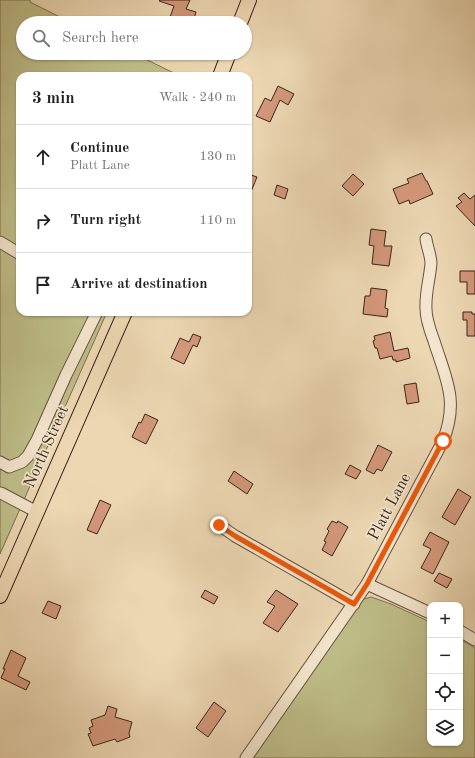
<!DOCTYPE html>
<html lang="en">
<head>
<meta charset="utf-8">
<style>
  body { margin:0; font-family:"Old Standard TT",serif; background:#f6f6f6; color:#222 }
  .controls { position:absolute; right:12px; bottom:12px; display:grid; overflow:hidden; border-radius:8px; box-shadow:0 1px 3px #0004 }
  .controls button { width:36px; height:36px; display:grid; place-items:center; padding:0; border:0; border-bottom:1px solid #e0e0e0; background:#fff; color:#222; font:20px sans-serif }
  .stop { position:absolute; width:12px; height:12px; margin:-9px; border:3px solid #ea580c; border-radius:50%; background:#fff }
  .stop.end { background:#ea580c; border-color:#fff; box-shadow:0 1px 4px #0008 }
  .list { margin:0; padding:0; list-style:none }
  h2 { display:flex; justify-content:space-between; align-items:center; height:52px; margin:0; padding:0 16px; font-size:17px }
  h2 small { font-size:13px; font-weight:400; color:#767676 }
  .list li { display:grid; grid-template-columns:26px 1fr auto; gap:12px; align-items:center; box-sizing:border-box; height:64px; padding:0 16px; border-top:1px solid #e0e0e0 }
  .list b { display:block; font-size:15px; white-space:nowrap }
  .list p { margin:0; font-size:13px; white-space:nowrap; color:#767676 }
  .list em { font-size:13px; font-style:normal; color:#767676 }
  .icon { flex:none; width:22px; height:22px; fill:none; stroke:currentColor; stroke-width:2; stroke-linecap:round; stroke-linejoin:round }
  .map { position:relative; flex:none; width:475px; height:758px; overflow:hidden }
  .search { position:absolute; background:#fff; box-shadow:0 1px 3px #0004; left:16px; top:16px; width:236px; height:44px; display:flex; align-items:center; gap:10px; box-sizing:border-box; padding:0 14px; border-radius:22px; color:#767676; font-size:15px }
  .panel { position:absolute; background:#fff; box-shadow:0 1px 3px #0004; left:16px; top:72px; width:236px; height:244px; border-radius:12px }
  .map>svg:first-child { display:block }
  .green { fill:#bebd88; stroke:#7c7052 }
  .building { fill:#d4987a; stroke:#39241b }
  .lines { fill:none; stroke-linecap:round; stroke-linejoin:round }
  .minor-casing { stroke:#665141; stroke-width:13 }
  .major-casing { stroke:#39241b; stroke-width:16 }
  .minor { stroke:#f3e5cd; stroke-width:11 }
  .major { stroke:#ecd7b2; stroke-width:14 }
  .route { stroke:#ea580c; stroke-width:5 }
  .labels { text-anchor:middle; dominant-baseline:central; stroke-width:3.5; stroke-linejoin:round; paint-order:stroke }
  .street-label { font-size:16px; fill:#39241b; stroke:#f3e5cd }
</style>
</head>
<body>
<div class="map">
<svg width="475" height="758" viewBox="0 0 475 758">
  <rect width="100%" height="100%" fill="#ecd7b2"/>
  <filter id="stains"><feTurbulence type="fractalNoise" baseFrequency=".005" numOctaves="4"/><feColorMatrix values="0 0 0 0 .2 0 0 0 0 .09 0 0 0 0 .02 0 0 0 .5 -.17"/></filter>
  <radialGradient id="worn" r=".72"><stop offset=".6" stop-color="#630" stop-opacity="0"/><stop offset="1" stop-color="#630" stop-opacity=".3"/></radialGradient>
  <g class="green">
    <polygon points="0,0 30,0 30,2 72,23 23,23 23,53 133,53 180,76 20,76 20,312 107,312 0,554"/>
    <polygon points="371,597 391,604 430,622 430,743 460,743 460,639 475,648 475,758 252,758 355,604 364,599"/>
  </g>
  <g class="building">
    <polygon points="160,0 190,0 186,9 196,12 193,23 168,23 174,6 159,1"/>
    <polygon points="278,86 294,94 288,105 280,100 270,122 256,116 265,98 271,101"/>
    <polygon points="422,173 426,181 427,181 433,194 410,204 409,200 399,204 393,189 409,183 407,179"/>
    <polygon points="248,174 257,177 248,199"/>
    <polygon points="353,174 364,184 353,196 342,186"/>
    <polygon points="277,185 288,189 285,199 274,195"/>
    <polygon points="464,193 470,199 475,195 475,226 456,206 462,202 458,198"/>
    <polygon points="371,229 386,231 384,246 392,246 389,266 372,264 374,246 369,245"/>
    <polygon points="460,271 475,271 475,294 467,294 467,282 460,282"/>
    <polygon points="371,288 387,290 385,308 388,309 387,317 363,314 365,296 370,296"/>
    <polygon points="463,312 472,312 472,314 475,314 475,336 467,336 467,320 463,320"/>
    <polygon points="390,332 394,351 408,348 410,358 396,362 396,360 393,360 392,356 380,359 377,348 375,348 373,341 375,340 374,336"/>
    <polygon points="193,334 201,337 197,347 193,345 184,364 171,358 180,338 189,342"/>
    <polygon points="416,383 419,402 407,404 404,385"/>
    <polygon points="145,414 158,420 146,444 132,437 139,422 141,423"/>
    <polygon points="378,445 392,452 382,471 377,469 374,474 366,470"/>
    <polygon points="350,465 361,471 356,479 345,474"/>
    <polygon points="234,471 253,484 247,494 228,481"/>
    <polygon points="458,489 471,497 455,525 442,517"/>
    <polygon points="100,500 111,505 97,534 87,530"/>
    <polygon points="332,521 337,523 338,521 348,527 332,556 322,550 326,542 324,541 329,531 327,529"/>
    <polygon points="430,532 449,542 433,574 421,568 431,549 423,545"/>
    <polygon points="439,573 452,579 447,588 434,581"/>
    <polygon points="205,590 218,597 214,604 201,597"/>
    <polygon points="276,590 298,604 278,632 263,623 275,606 267,602"/>
    <polygon points="48,601 61,606 56,619 42,613"/>
    <polygon points="11,650 26,658 18,676 30,682 26,690 1,678 5,669 3,669"/>
    <polygon points="214,702 226,711 208,737 196,728"/>
    <polygon points="108,706 117,709 115,717 132,722 129,733 130,737 117,742 115,739 93,746 88,734 91,733 89,728 93,726 91,720 105,715"/>
  </g>
  <g class="lines">
    <g class="minor-casing">
      <g id="minor">
        <polyline points="0,242 20,254"/>
        <polyline points="0,462 9,467 22,462 28,456 37,440 66,375 97,312"/>
        <polyline points="1,493 37,512"/>
        <polyline points="219,525 235,536 354,604"/>
        <polyline points="367,584 430,613"/>
        <polyline points="460,631 475,640"/>
        <path d="M 246,758 L 367,584 L 443,441 C 459,401 446,379 434,341 C 430,330 426,320 426,309 C 425,293 430,278 431,263 C 431,256 427,247 426,239"/>
      </g>
    </g>
    <g class="major-casing">
      <g id="major">
        <polyline points="240,23 249,0"/>
        <polyline points="220,76 229,53"/>
        <polyline points="0,596 125,312"/>
      </g>
    </g>
    <use href="#minor" class="minor"/>
    <use href="#major" class="major"/>
  </g>
  <g class="lines">
    <polyline class="route" points="219,525 235,536 354,604 367,584 443,441"/>
  </g>
  <g class="labels">
    <g class="street-label">
      <text transform="translate(47 447) rotate(-66)">North Street</text>
      <text transform="translate(390 507) rotate(-62)">Platt Lane</text>
    </g>
  </g>
  <rect width="100%" height="100%" filter="url(#stains)"/>
  <rect width="100%" height="100%" fill="url(#worn)"/>
</svg>
<div class="controls">
<button>+</button>
<button>−</button>
<button><svg class="icon" aria-label="locate" viewBox="0 0 24 24"><circle cx="12" cy="12" r="6"/><path d="M12 2v4M12 18v4M2 12h4M18 12h4"/></svg></button>
<button><svg class="icon" aria-label="layers" viewBox="0 0 24 24"><path d="M12 4l9 5-9 5-9-5zM3 14l9 5 9-5"/></svg></button>
</div>
<div class="stop" style="left:443px;top:441px"></div>
<div class="stop end" style="left:219px;top:525px"></div>
<div class="search"><svg class="icon" aria-label="search" viewBox="0 0 24 24"><circle cx="10" cy="10" r="6"/><path d="M15 15l6 6"/></svg>Search here</div>
<section class="panel">
<h2>3 min<small>Walk · 240 m</small></h2>
<ul class="list">
<li><svg class="icon" aria-label="ahead" viewBox="0 0 24 24"><path d="M12 20V5M6 11l6-6 6 6"/></svg><div><b>Continue</b><p>Platt Lane</p></div><em>130 m</em></li>
<li><svg class="icon" aria-label="right" viewBox="0 0 24 24"><path d="M7 20v-9h11M14 6l5 5-5 5"/></svg><div><b>Turn right</b></div><em>110 m</em></li>
<li><svg class="icon" aria-label="arrive" viewBox="0 0 24 24"><path d="M6 21V4h12l-3 4 3 4H6"/></svg><div><b>Arrive at destination</b></div></li>
</ul>
</section>
</div>
</body>
</html>
